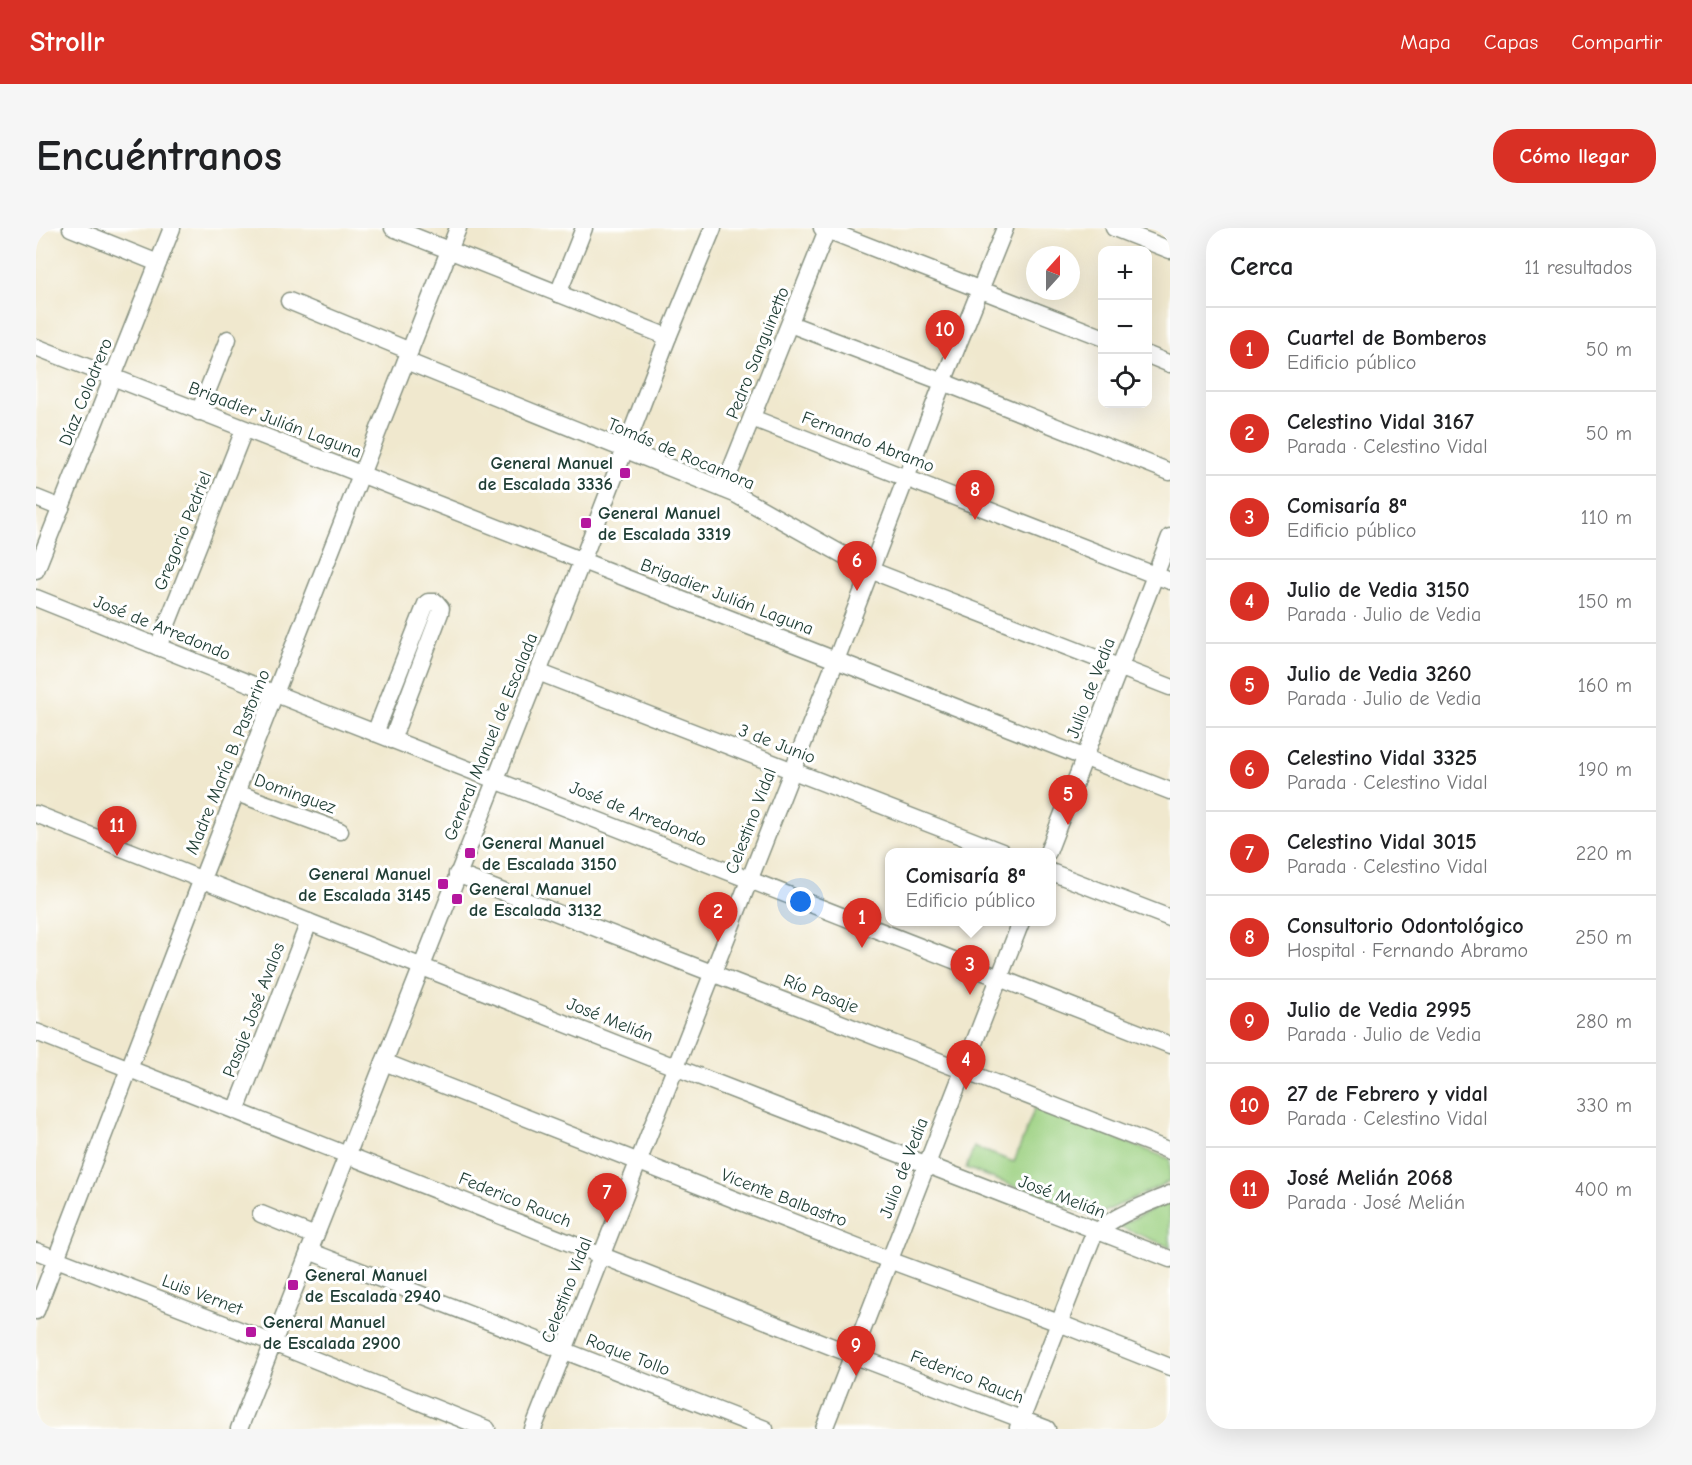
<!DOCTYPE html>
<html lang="es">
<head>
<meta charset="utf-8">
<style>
  body { margin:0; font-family:"Comic Neue",sans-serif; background:#f6f6f6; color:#202124 }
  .controls { position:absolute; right:18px; top:18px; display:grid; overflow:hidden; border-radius:12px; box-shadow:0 6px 24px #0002 }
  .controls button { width:54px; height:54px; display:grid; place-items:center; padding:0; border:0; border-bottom:2px solid #e0e0e0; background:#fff; color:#202124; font:30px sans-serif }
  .compass { position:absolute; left:990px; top:18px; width:54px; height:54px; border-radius:50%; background:#fff; box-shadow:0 6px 24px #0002; rotate:21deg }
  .you { position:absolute; left:765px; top:674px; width:21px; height:21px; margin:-15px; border:4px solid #fff; border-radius:50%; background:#1a73e8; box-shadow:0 0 0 9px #1a73e833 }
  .badge { display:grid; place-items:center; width:39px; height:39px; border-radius:50%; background:#d93025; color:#fff; font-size:20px; font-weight:700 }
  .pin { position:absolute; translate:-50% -50px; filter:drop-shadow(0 2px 3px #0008) }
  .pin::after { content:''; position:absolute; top:32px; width:21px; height:18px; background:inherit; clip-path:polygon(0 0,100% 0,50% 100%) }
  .popup { position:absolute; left:849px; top:620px; width:171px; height:78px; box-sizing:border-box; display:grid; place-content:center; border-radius:12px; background:#fff; filter:drop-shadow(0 2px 4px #0005); font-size:20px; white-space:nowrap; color:#757577 }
  .popup b { font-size:22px; color:#202124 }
  .popup::after { content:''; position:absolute; left:50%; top:100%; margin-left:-12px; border:12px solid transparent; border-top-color:#fff }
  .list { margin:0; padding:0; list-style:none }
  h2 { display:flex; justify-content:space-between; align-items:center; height:78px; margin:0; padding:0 24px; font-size:26px }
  h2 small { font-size:20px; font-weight:400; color:#757577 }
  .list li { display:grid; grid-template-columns:39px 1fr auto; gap:18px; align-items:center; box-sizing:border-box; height:84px; padding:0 24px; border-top:2px solid #e0e0e0 }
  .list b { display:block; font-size:22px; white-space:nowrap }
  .list p { margin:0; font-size:20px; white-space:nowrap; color:#757577 }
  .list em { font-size:20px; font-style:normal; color:#757577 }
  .icon { flex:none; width:33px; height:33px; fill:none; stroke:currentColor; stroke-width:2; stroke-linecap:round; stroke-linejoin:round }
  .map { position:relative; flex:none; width:1134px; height:1201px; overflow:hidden; border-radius:24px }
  header { display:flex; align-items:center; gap:36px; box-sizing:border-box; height:84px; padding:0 30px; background:#d93025; color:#fff }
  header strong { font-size:28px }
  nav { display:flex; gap:33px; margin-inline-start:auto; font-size:21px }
  .intro { display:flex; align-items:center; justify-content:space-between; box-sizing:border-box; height:144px; padding:0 36px }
  h1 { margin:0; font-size:42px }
  .button { padding:15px 27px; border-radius:24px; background:#d93025; color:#fff; font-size:21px; font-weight:700 }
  main { display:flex; gap:36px; padding:0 36px }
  aside { flex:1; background:#fff; border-radius:24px; box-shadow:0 6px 24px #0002 }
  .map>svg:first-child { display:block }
  .green { fill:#9bd080; stroke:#5d865a; stroke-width:1.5 }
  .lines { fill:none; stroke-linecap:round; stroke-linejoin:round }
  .minor-casing { stroke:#889281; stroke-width:19 }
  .minor { stroke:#fff; stroke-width:16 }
  .poi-dot { fill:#b5179e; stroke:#fff; stroke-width:2 }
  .labels { text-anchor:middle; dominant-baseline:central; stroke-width:6; stroke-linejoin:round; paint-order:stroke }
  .street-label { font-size:18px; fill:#1f3d34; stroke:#fff }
  .poi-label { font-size:18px; font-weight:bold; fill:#1f3d34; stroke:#fff; text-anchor:start }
</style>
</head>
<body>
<header>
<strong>Strollr</strong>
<nav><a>Mapa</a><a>Capas</a><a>Compartir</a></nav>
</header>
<div class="intro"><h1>Encuéntranos</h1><a class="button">Cómo llegar</a></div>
<main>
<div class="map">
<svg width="1134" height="1201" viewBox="0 0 1134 1201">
  <rect width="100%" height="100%" fill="#fff"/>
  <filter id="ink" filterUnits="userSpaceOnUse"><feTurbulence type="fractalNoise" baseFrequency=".0167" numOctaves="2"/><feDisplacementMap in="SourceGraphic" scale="12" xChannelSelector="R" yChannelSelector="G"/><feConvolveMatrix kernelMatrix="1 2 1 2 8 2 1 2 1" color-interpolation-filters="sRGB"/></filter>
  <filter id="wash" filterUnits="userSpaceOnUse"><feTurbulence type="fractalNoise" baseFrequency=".008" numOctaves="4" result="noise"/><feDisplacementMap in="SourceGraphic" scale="24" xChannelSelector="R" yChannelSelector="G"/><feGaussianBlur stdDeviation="1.35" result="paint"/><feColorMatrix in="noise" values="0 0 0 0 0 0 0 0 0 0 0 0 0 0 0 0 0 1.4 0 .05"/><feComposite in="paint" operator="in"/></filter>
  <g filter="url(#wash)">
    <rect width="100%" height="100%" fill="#f0e8ce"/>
    <g class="green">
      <polygon points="999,879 1134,931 1134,953 1058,989 930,940 938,919 978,934"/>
      <polygon points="1134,973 1134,1019 1082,998"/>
    </g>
  </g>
  <g filter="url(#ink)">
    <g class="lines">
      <g class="minor-casing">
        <g id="minor">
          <polyline points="35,0 122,35"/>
          <polyline points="357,0 632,109"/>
          <polyline points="786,0 1066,109"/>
          <polyline points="1078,0 1134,22"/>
          <polyline points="522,66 548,0"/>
          <polyline points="253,73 374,123"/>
          <polyline points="754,96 907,154 1134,244"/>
          <polyline points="0,119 1134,563"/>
          <polyline points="1112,127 1134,136"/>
          <polyline points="370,133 699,266 834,342 1134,459"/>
          <polyline points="163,184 192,111"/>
          <polyline points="716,190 1134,353"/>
          <polyline points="687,261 791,2"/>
          <polyline points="0,270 25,280"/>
          <polyline points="0,342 136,0"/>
          <polyline points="0,370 240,466 1134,817"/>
          <polyline points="122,419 208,202"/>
          <polyline points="502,444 966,624"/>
          <polyline points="339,505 390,376 392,374 400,374 405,380 404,385 356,512"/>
          <polyline points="201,565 304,603"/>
          <polyline points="0,586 639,839 1134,1031"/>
          <polyline points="1012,624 1134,309"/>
          <polyline points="1015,644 1134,690"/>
          <polyline points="421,646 1134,923"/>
          <polyline points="0,804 817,1127 1011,1201"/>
          <polyline points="348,834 853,1032 1023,1095 1134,1139"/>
          <polyline points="200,883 273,694"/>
          <polyline points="225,986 279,1008"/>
          <polyline points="0,1023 237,1115 451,1201"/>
          <polyline points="273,1023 729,1201"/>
          <polyline points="0,1083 166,651 422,0"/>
          <path d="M 982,1200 L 1056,1011 C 1070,989 1110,977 1134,966"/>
          <polyline points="203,1201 546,333 632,109 677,0"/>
          <polyline points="497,1201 800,432 907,154 969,0"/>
          <polyline points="788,1201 985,694"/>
        </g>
      </g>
      <use href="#minor" class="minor"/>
    </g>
  </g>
  <g class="poi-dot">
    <rect x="583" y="239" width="12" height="12" rx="3"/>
    <rect x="544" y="289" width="12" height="12" rx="3"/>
    <rect x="428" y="619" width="12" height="12" rx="3"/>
    <rect x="401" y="650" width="12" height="12" rx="3"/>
    <rect x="415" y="665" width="12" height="12" rx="3"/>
    <rect x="251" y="1051" width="12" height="12" rx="3"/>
    <rect x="209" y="1098" width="12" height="12" rx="3"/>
  </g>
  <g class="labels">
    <g class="street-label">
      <text transform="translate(722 125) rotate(-68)">Pedro Sanguinetto</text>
      <text transform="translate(50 164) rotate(-68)">Díaz Colodrero</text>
      <text transform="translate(239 192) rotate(21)">Brigadier Julián Laguna</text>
      <text transform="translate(832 214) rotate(21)">Fernando Abramo</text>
      <text transform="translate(645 226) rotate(23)">Tomás de Rocamora</text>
      <text transform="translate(147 303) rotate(-68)">Gregorio Pedriel</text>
      <text transform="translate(691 369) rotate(21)">Brigadier Julián Laguna</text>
      <text transform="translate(126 400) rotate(22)">José de Arredondo</text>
      <text transform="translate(1055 460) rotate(-69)">Julio de Vedia</text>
      <text transform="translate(455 509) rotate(-68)">General Manuel de Escalada</text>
      <text transform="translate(741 516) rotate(21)">3 de Junio</text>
      <text transform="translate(192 534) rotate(-68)">Madre María B. Pastorino</text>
      <text transform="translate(259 566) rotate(20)">Dominguez</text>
      <text transform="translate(602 586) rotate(22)">José de Arredondo</text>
      <text transform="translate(715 593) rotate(-69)">Celestino Vidal</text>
      <text transform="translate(785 766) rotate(21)">Río Pasaje</text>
      <text transform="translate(218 782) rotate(-69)">Pasaje José Avalos</text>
      <text transform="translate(574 792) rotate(22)">José Melián</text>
      <text transform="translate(868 940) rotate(-69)">Julio de Vedia</text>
      <text transform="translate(1026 969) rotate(21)">José Melián</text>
      <text transform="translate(748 970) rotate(21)">Vicente Balbastro</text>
      <text transform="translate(479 972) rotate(22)">Federico Rauch</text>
      <text transform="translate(531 1062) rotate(-69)">Celestino Vidal</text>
      <text transform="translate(166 1067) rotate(21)">Luis Vernet</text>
      <text transform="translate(592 1127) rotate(21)">Roque Tollo</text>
      <text transform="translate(931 1149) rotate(21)">Federico Rauch</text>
    </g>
    <g class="poi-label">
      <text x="577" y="235" text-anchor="end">General Manuel<tspan x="577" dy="21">de Escalada 3336</tspan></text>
      <text x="562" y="285">General Manuel<tspan x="562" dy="21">de Escalada 3319</tspan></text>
      <text x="446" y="615">General Manuel<tspan x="446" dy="21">de Escalada 3150</tspan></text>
      <text x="395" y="646" text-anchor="end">General Manuel<tspan x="395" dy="21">de Escalada 3145</tspan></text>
      <text x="433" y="661">General Manuel<tspan x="433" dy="21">de Escalada 3132</tspan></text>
      <text x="269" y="1047">General Manuel<tspan x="269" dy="21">de Escalada 2940</tspan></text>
      <text x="227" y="1094">General Manuel<tspan x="227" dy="21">de Escalada 2900</tspan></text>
    </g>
  </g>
</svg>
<div class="controls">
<button>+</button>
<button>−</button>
<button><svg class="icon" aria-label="locate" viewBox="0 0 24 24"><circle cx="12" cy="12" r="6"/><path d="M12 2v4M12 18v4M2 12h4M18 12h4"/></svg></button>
</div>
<svg class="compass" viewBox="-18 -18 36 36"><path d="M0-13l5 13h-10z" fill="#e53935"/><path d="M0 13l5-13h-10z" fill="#757577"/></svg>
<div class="you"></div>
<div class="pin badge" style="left:826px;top:720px">1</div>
<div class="pin badge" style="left:682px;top:714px">2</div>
<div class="pin badge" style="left:934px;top:767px">3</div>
<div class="popup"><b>Comisaría 8ª</b>Edificio público</div>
<div class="pin badge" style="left:930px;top:862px">4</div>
<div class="pin badge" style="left:1032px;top:597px">5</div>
<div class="pin badge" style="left:821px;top:363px">6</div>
<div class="pin badge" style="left:571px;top:995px">7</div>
<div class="pin badge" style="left:939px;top:292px">8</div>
<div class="pin badge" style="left:820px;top:1148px">9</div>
<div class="pin badge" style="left:909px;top:132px">10</div>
<div class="pin badge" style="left:81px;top:628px">11</div>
</div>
<aside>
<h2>Cerca<small>11 resultados</small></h2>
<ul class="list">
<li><span class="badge">1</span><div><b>Cuartel de Bomberos</b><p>Edificio público</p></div><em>50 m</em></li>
<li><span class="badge">2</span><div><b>Celestino Vidal 3167</b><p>Parada · Celestino Vidal</p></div><em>50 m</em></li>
<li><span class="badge">3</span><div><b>Comisaría 8ª</b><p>Edificio público</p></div><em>110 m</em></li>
<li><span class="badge">4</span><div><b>Julio de Vedia 3150</b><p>Parada · Julio de Vedia</p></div><em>150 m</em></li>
<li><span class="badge">5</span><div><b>Julio de Vedia 3260</b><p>Parada · Julio de Vedia</p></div><em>160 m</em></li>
<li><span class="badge">6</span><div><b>Celestino Vidal 3325</b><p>Parada · Celestino Vidal</p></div><em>190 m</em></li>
<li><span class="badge">7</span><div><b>Celestino Vidal 3015</b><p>Parada · Celestino Vidal</p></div><em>220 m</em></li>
<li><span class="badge">8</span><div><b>Consultorio Odontológico</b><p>Hospital · Fernando Abramo</p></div><em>250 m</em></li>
<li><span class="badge">9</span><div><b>Julio de Vedia 2995</b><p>Parada · Julio de Vedia</p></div><em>280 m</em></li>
<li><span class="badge">10</span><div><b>27 de Febrero y vidal</b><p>Parada · Celestino Vidal</p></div><em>330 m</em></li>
<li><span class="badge">11</span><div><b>José Melián 2068</b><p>Parada · José Melián</p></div><em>400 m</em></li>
</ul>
</aside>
</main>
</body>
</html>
